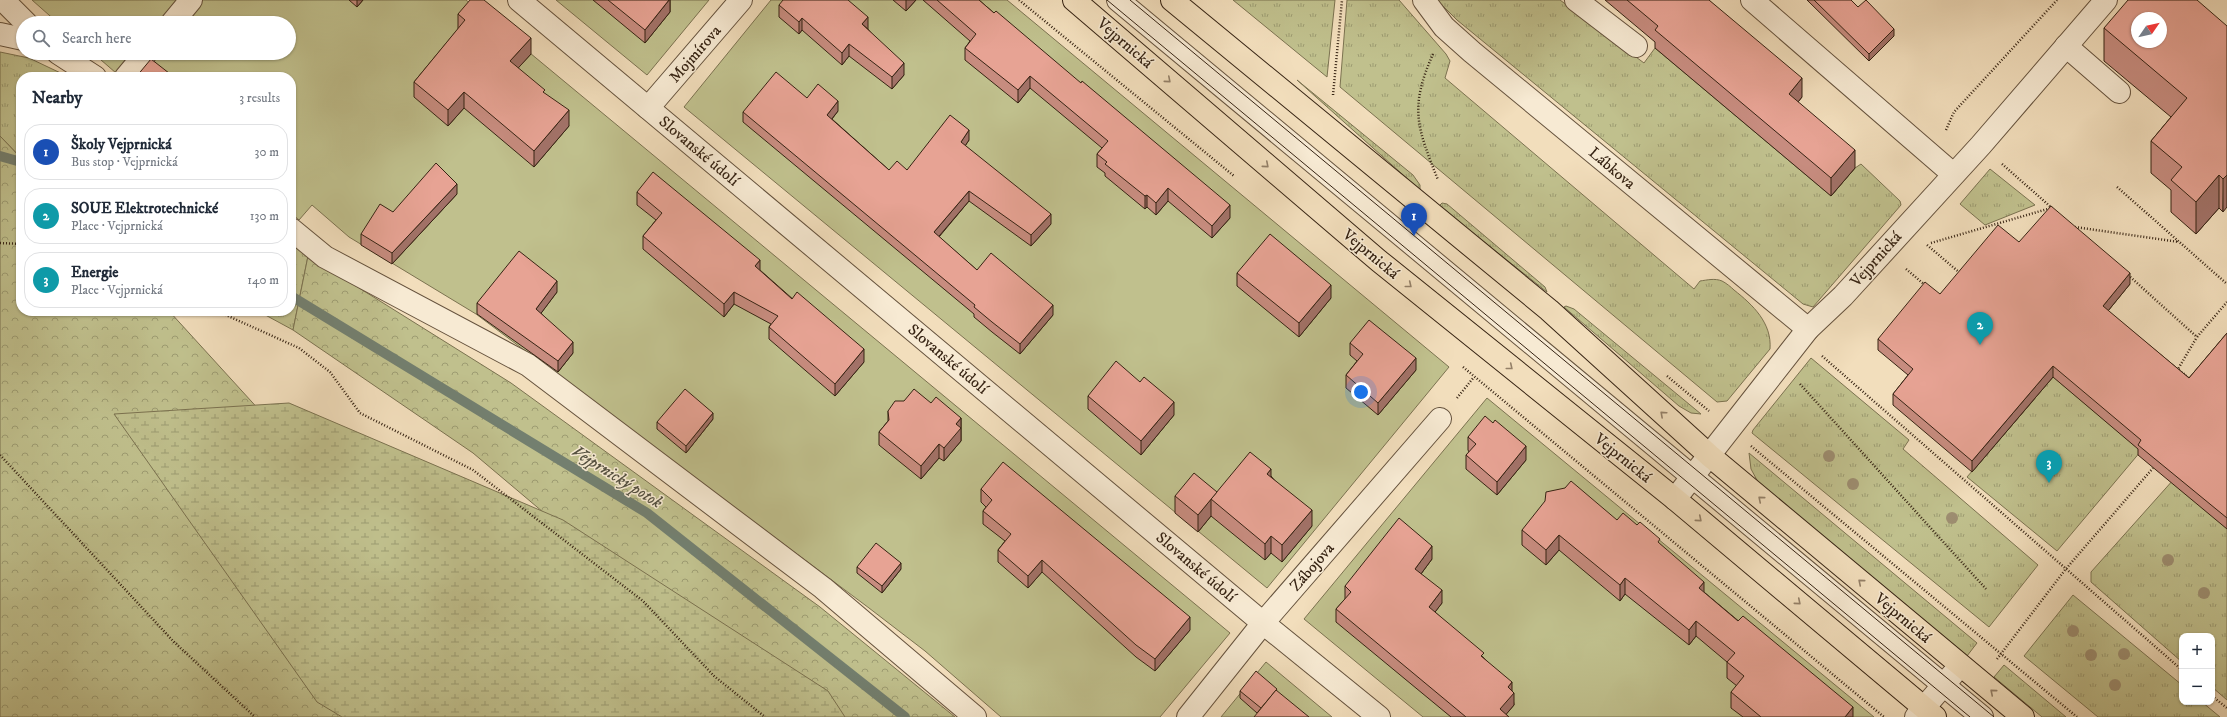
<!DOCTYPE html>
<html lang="en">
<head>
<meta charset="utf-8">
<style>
  body { margin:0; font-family:"IM FELL DW Pica",serif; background:#f2f2f3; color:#1f2937 }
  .controls { position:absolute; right:12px; bottom:12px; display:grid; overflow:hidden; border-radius:8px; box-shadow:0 1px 3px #0004 }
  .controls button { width:36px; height:36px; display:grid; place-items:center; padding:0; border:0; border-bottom:1px solid #e0e1e3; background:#fff; color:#1f2937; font:20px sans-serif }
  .compass { position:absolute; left:2131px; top:12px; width:36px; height:36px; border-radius:50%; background:#fff; box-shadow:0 1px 3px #0004; rotate:56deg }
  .you { position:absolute; left:1361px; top:392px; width:14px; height:14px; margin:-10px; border:3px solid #fff; border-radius:50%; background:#1a73e8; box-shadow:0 0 0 6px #1a73e833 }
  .badge { display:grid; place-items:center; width:26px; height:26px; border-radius:50%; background:#b45309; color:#fff; font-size:13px; font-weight:700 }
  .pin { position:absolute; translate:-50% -33px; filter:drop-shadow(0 1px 2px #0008) }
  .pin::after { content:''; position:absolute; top:21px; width:14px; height:12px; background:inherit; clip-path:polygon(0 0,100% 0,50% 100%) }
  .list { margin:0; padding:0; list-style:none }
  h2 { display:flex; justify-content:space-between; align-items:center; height:52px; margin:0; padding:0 16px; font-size:17px }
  h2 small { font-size:13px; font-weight:400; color:#747a83 }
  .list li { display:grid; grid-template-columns:26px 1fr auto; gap:12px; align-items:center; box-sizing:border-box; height:56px; margin:0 8px 8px; padding:0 8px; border:1px solid #e0e1e3; border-radius:16px }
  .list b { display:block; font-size:15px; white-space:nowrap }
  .list p { margin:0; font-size:13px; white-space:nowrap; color:#747a83 }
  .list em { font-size:13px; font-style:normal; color:#747a83 }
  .icon { flex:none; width:22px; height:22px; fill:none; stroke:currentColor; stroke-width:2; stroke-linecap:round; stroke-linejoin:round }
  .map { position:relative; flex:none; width:2227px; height:717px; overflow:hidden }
  .search { position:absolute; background:#fff; box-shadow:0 1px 3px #0004; left:16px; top:16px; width:280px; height:44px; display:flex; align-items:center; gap:10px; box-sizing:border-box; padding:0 14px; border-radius:22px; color:#747a83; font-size:15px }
  .panel { position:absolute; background:#fff; box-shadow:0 1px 3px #0004; left:16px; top:72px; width:280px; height:244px; border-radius:16px }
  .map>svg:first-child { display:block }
  .grass { fill:url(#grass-tufts); stroke:#7b7250 }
  .forest { fill:url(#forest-crowns); stroke:#7b7250 }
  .wetland { fill:url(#wetland-marsh); stroke:#7b7250 }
  .garden { fill:#c0c08d; stroke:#7b7250 }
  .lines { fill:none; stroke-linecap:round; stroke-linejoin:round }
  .stream { stroke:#737f6f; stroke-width:10 }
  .minor-casing { stroke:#65523d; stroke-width:24 }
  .major-casing { stroke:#362313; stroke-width:24 }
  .path { stroke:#362313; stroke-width:2.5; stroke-dasharray:1 2; stroke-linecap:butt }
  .minor { stroke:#f7ead3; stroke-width:22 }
  .major { stroke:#f2debc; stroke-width:22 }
  .tram { stroke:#362313; stroke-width:1 }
  .tree { fill:#9d8d70 }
  .wall { fill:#c78c7f; stroke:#362313 }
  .shaded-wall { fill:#a27268; stroke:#362313 }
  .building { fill:#e7a394; stroke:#362313; fill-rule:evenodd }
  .oneway { stroke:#948068 }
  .labels { text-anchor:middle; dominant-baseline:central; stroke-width:3; stroke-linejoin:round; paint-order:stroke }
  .street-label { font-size:16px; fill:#362313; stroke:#f7ead3 }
  .water-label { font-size:17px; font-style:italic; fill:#555141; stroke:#f7ead3 }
</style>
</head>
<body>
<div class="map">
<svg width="2227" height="717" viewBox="0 0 2227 717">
  <defs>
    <pattern id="grass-tufts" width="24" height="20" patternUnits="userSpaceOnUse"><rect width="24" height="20" fill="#c0c08d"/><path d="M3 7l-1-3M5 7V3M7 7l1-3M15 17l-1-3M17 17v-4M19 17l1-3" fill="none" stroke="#9d9c72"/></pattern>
    <pattern id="forest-crowns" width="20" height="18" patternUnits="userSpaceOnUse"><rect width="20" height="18" fill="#c0c08d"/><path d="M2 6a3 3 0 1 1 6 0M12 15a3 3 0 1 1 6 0" fill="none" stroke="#9d9c72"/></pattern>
    <pattern id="wetland-marsh" width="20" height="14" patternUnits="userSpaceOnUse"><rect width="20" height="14" fill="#c0c08d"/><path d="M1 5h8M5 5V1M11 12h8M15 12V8" fill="none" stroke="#9d9c72"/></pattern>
  </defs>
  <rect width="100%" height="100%" fill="#f2debc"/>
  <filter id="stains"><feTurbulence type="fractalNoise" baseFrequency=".005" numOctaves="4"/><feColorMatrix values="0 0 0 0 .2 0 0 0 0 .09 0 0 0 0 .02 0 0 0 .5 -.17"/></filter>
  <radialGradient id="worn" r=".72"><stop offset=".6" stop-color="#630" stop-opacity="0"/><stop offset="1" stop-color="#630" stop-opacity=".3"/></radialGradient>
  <g class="grass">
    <polygon points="1233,0 1335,0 1327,77"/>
    <path d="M 1347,0 L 1399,0 L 1446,54 L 1450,61 L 1445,78 L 1694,289 L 1700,281 C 1707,280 1715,278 1722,281 C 1726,283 1731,287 1734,290 C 1753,305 1772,323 1770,349 L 1727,401 L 1717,402 L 1340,87 Z"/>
    <polygon points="1437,0 1560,0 1644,63 1655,48 1831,196 1855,168 1861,164 1900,201 1901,205 1813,307 1803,304 1457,20"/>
    <polygon points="0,52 29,58 69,77 21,77 21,158 0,136"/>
    <polygon points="1297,80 1413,175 1420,185 1420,190"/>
    <polygon points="1990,169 2035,205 1985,225 1960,204"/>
    <polygon points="1442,203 1447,204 1545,287 1547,292 1439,206"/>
    <polygon points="291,243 308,256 293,330 258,311 291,311"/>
    <polygon points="1566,306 1574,309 1701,414 1691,413 1679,406 1564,307"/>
    <polygon points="1811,358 1909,440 1903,449 2038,565 1989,627 1752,433 1753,430"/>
    <polygon points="2052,376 2141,451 2057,551 1967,477 2032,402"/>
    <polygon points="1749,453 1977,643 1967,656 1758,482 1751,469"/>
    <polygon points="2174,479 2227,528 2227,700 2212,687 2212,636 2182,636 2182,662 2091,582 2091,572"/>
    <polygon points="2073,595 2182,685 2182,702 2202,702 2220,717 2098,717 2024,656"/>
    <polygon points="2004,665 2066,717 2042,717 1994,677"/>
  </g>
  <g class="forest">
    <polygon points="0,136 21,158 21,311 169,311 293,447 583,717 0,717"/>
    <polygon points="308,256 511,383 820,607 955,717 774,717 556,523 473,453 293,330"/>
  </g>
  <polygon class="wetland" points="289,403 563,520 828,691 845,717 342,717 317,702 114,414"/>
  <g class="garden">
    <polygon points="32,0 177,0 158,23 58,23"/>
    <polygon points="202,0 466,0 1230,633 1160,717 1001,717 925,651 869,608 476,314 349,237 312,205 299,220 291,213 291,77 137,77 158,53 289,53 289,23 183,23"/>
    <polygon points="556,0 709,0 647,75"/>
    <polygon points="771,0 1007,0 1449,367 1267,588 684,107"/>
    <polygon points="93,53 133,53 116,73"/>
    <polygon points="1487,398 1874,717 1423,717 1304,619"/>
    <polygon points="1266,662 1332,717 1221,717"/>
  </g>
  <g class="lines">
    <g class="stream">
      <polyline points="0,156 21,162"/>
      <polyline points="291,296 647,513 905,717"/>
    </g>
    <g class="minor-casing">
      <g id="minor">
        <polyline points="3,0 26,23"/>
        <polyline points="519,0 1263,623 1379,717"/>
        <polyline points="1118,0 1982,717"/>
        <polyline points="1424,0 1444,27 1472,52 1808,329"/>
        <polyline points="1576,0 1636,46"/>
        <polyline points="1752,0 1953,174"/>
        <polyline points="172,23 191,0"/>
        <polyline points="0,34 23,39"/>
        <polyline points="2066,46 2119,92"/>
        <polyline points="58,53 95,77"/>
        <polyline points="126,77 146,53"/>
        <polyline points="648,108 741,0"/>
        <polyline points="291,229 325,257 528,365 823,588 975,717"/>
        <polyline points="1675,499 1808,329 1843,296 1981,145 2106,0"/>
        <polyline points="1188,717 1263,623 1440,419"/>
        <polyline points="1916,717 1953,674"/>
      </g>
    </g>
    <g class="major-casing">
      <g id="major">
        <polyline points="1074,0 1379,261 1675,499 1935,717"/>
        <polyline points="1172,0 1549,310 1710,456 2023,717"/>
      </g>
    </g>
    <g class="path">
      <polyline points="1019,0 1234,176"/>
      <path d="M 1433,54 C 1409,108 1417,127 1438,180"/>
      <polyline points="1333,95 1342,0"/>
      <polyline points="1946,130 1954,112 2057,0"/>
      <polyline points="2002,164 2052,208"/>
      <polyline points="2117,187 2227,284"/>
      <polyline points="2075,227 2179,242"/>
      <polyline points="0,243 21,244"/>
      <polyline points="1931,243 2051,208"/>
      <polyline points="1927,245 1960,273"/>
      <polyline points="1906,269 1925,285"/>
      <polyline points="2128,275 2197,337 2227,302"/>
      <polyline points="217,311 299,348 330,372 360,413 473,470 643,601 714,676 765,717"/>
      <polyline points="1822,356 2182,670"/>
      <polyline points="1463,367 1884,717"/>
      <polyline points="1667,376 1709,411"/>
      <polyline points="2191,380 2178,369 2197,337"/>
      <polyline points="1800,384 1986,589"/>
      <polyline points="1457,398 1474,377"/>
      <polyline points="1751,446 2077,717"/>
      <polyline points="0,455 174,642 255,717"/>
      <polyline points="1997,659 2065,570 2153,468"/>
      <polyline points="2212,696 2227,708"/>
    </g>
    <use href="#minor" class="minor"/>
    <use href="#major" class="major"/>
    <g class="tram">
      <polyline points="1107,0 1970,717"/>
      <polyline points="1130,0 1994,717"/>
    </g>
  </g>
  <g class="tree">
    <circle cx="1829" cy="456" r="6"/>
    <circle cx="1853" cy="484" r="6"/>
    <circle cx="1952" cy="518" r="6"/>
    <circle cx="2168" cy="560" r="6"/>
    <circle cx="2204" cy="593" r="6"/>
    <circle cx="2073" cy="631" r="6"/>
    <circle cx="2124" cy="654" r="6"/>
    <circle cx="2091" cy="655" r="6"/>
    <circle cx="2115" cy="685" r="6"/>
  </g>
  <g class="wall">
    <polygon points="349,0 363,0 357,7"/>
    <polygon points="593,0 670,0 670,12 645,43"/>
    <polygon points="893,0 916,0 906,11"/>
    <polygon points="923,0 979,0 1230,218 1212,238 1168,201 1156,215 1147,207 1145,209 1105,176 1105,173 1097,167 1097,154 1102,148 1030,88 1018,103 965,60 965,48 970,41"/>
    <polygon points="1605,0 1709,0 1802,97 1798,102 1855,168 1831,196 1655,48 1655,42"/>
    <polygon points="1807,0 1851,0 1858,7 1894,36 1869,61"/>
    <polygon points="779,5 868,29 904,75 892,89 849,56 842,65 802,30 799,34 779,17"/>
    <polygon points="458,14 531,54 518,68 545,94 569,126 534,167 464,108 448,126 414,97 414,82 458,29"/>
    <polygon points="2227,26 2223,212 2219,208 2196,234 2171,212 2171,190 2151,173 2151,141 2171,117 2104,61 2104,28"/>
    <polygon points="807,98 838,111 832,119 889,170 907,170 969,140 965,146 1051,224 1031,246 969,201 939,237 977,270 1053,315 1020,354 992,332 974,317 974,314 743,122 743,112"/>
    <polygon points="637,192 760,270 864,362 835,396 769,339 769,327 771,324 734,304 724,317 643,249 643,236 656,220 637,205"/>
    <polygon points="457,194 392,264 361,245 361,234 393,212"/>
    <polygon points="2019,242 2130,284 2108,311 2189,378 2227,333 2227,529 2138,455 2138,449 2053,377 1972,472 1893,405 1893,394 1908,375 1878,350 1878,339 1940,294"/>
    <polygon points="1237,273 1331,298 1299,337 1237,286"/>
    <polygon points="557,292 541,313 573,353 558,372 477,314 477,303"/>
    <polygon points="1350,343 1416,370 1378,415 1346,388 1346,375 1357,361 1350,355"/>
    <polygon points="1088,396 1174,415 1141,455 1088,409"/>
    <polygon points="931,403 961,418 961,441 944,461 939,458 921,479 879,445 879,432 888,421 888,411"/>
    <polygon points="713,419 686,453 657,429 657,422"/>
    <polygon points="1468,437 1526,460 1497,495 1466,469 1466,455 1469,452 1468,450"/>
    <polygon points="1271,476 1312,526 1282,562 1271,553 1265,560 1211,516 1198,532 1175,513 1175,496 1217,492"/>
    <polygon points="981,489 1190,630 1155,671 1136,657 1042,572 1028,588 998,562 998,550 1005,541 983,524 983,511 986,507 981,502"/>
    <polygon points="1617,520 1660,544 1704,592 1853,717 1743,717 1731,708 1731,692 1737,686 1727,678 1727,662 1696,636 1689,645 1625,594 1620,601 1559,550 1546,565 1522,545 1522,530"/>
    <polygon points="1432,559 1421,574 1442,603 1435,612 1484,658 1512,691 1514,705 1506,714 1509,717 1451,717 1336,622 1336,609 1345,599 1345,586"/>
    <polygon points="857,567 901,569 882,593 857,573"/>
    <polygon points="1277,690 1257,713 1240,698 1240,691"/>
  </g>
  <g class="shaded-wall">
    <polygon points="357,0 363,0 357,7"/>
    <polygon points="669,0 670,0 670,12 645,43 645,30"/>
    <polygon points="906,0 916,0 906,11"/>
    <polygon points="868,17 868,29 862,24"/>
    <polygon points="802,18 802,30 799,34 799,22"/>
    <polygon points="1894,29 1894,36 1869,61 1869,54"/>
    <polygon points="531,38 531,54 510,77 510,61"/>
    <polygon points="849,44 849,56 842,65 842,53"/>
    <polygon points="904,63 904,75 892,89 892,77"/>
    <polygon points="1030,76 1030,88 1018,103 1018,90"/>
    <polygon points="1802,78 1802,97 1789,113 1789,94"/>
    <polygon points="464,92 464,108 448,126 448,110"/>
    <polygon points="838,101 838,111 827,125 827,115"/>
    <polygon points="569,110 569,126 534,167 534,151"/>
    <polygon points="969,130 969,140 961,152 961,142"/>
    <polygon points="1855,150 1855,168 1831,196 1831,178"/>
    <polygon points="2219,175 2219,208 2196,234 2196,202"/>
    <polygon points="2227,175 2227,207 2223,212 2223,179"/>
    <polygon points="457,184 457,194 392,264 392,253"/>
    <polygon points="1168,188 1168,201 1156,215 1156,203"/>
    <polygon points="969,191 969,201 934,242 934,232"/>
    <polygon points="1147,195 1147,207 1145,209 1145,196"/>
    <polygon points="1230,205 1230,218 1212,238 1212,226"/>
    <polygon points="1051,214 1051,224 1031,246 1031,235"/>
    <polygon points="760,260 760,273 755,266"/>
    <polygon points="2130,273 2130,284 2103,317 2103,306"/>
    <polygon points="557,281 557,292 536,320 536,309"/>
    <polygon points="1331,285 1331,298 1299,337 1299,323"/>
    <polygon points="734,292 734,304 724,317 724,304"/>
    <polygon points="1053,305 1053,315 1020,354 1020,344"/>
    <polygon points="573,342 573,353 558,372 558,361"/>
    <polygon points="864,349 864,362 835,396 835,384"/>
    <polygon points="1416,358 1416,370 1378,415 1378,403"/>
    <polygon points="2053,366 2053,377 1972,472 1972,461"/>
    <polygon points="1174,402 1174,415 1141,455 1141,441"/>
    <polygon points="713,413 713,419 686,453 686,446"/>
    <polygon points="961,418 961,441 944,461 944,448 956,424"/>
    <polygon points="939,444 939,458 921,479 921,466"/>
    <polygon points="1526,446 1526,460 1497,495 1497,482"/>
    <polygon points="1271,469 1271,486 1267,474"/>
    <polygon points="1211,499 1211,516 1198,532 1198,515"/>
    <polygon points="1312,510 1312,526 1282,562 1282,545"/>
    <polygon points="1559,535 1559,550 1546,565 1546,550"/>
    <polygon points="1271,536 1271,553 1265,560 1265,544"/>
    <polygon points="1432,546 1432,559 1415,582 1415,569"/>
    <polygon points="1042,560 1042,572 1028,588 1028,576"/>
    <polygon points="901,563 901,569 882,593 882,586"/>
    <polygon points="1625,578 1625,594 1620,601 1620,585"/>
    <polygon points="1704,582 1704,598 1699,588"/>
    <polygon points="1442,590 1442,603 1429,620 1429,607"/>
    <polygon points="1190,617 1190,630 1155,671 1155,659"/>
    <polygon points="1696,621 1696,636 1689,645 1689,630"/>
    <polygon points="1512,682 1512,694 1514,693 1514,705 1504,717 1500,709 1508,687"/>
    <polygon points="1853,707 1853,717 1845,717"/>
  </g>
  <g class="building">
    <polygon points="470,0 484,0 531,38 510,61 545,90 543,92 569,110 534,151 464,92 448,110 414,82 465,20 458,14"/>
    <polygon points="608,0 669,0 645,30"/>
    <polygon points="783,0 848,0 868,17 862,24 904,63 892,77 849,44 842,53 802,18 799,22 779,5"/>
    <polygon points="937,0 979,0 994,13 996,11 1081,83 1082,81 1230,205 1212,226 1168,188 1156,203 1147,195 1145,196 1105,164 1107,162 1097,154 1108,141 1030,76 1018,90 965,48 976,34"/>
    <polygon points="1627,0 1709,0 1802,78 1789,94 1855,150 1831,178 1655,30 1658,26"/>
    <polygon points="1814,0 1851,0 1858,7 1866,0 1894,29 1869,54"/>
    <path d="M 2128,0 L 2197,0 L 2227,26 L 2227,175 L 2223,179 L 2219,175 L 2196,202 L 2171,180 L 2182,167 L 2151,141 L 2187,98 L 2104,28 ZM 2137,18 L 2161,18 L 2161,42 L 2137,42 Z"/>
    <polygon points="151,59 174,77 136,77"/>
    <polygon points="776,72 807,98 818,84 838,101 827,115 889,170 897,161 907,170 950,115 969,130 961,142 1051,214 1031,235 969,191 934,232 977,270 991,253 1053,305 1020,344 992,322 974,307 975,305 743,112"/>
    <polygon points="436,163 457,184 392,253 361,234 380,204 393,212"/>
    <polygon points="653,172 760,260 755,266 792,299 797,292 864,349 835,384 769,327 778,316 734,292 724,304 643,236 662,213 637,192"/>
    <polygon points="2051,206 2130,273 2103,306 2189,378 2227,333 2227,518 2138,445 2141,440 2053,366 1972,461 1893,394 1913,369 1878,339 1925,282 1940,294 1998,225 2019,242"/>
    <polygon points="1270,234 1331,285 1299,323 1237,273"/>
    <polygon points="519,251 557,281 536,309 573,342 558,361 477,303"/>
    <polygon points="1369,320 1416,358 1378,403 1346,375 1363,354 1350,343"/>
    <polygon points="1116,361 1140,382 1144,377 1174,402 1141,441 1088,396"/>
    <polygon points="685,389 713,413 686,446 657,422"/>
    <polygon points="914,389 931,403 936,397 961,418 956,424 961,428 944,448 939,444 921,466 879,432 889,420 888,411 895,401 904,401"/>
    <polygon points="1485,416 1493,423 1495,420 1526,446 1497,482 1466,455 1476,444 1468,437"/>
    <polygon points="1250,452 1271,469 1267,474 1312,510 1282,545 1271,536 1265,544 1211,499"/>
    <polygon points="1003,462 1190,617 1155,659 1136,645 1042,560 1028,576 998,550 1011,534 983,511 992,500 981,489"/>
    <polygon points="1194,473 1217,492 1198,515 1175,496"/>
    <polygon points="1571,481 1617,520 1623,513 1637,525 1640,522 1660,539 1658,542 1704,582 1699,588 1738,621 1743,616 1853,707 1845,717 1761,717 1731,692 1744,676 1727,662 1735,653 1696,621 1689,630 1625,578 1620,585 1559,535 1546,550 1522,530 1545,501 1546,492 1565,488"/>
    <polygon points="1399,518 1432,546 1415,569 1442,590 1429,607 1484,653 1481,656 1512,682 1508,687 1514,693 1500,709 1509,717 1466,717 1336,609 1351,592 1345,586"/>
    <polygon points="876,543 901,563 882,586 857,567"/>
    <polygon points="1256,671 1277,689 1261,708 1240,691"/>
    <polygon points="1276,690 1309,717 1254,717"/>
  </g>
  <defs><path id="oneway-chevron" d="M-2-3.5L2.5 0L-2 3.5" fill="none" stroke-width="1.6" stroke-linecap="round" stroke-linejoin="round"/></defs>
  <g class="oneway">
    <use href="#oneway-chevron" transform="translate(1168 80) rotate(41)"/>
    <use href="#oneway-chevron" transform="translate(1266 165) rotate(41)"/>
    <use href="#oneway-chevron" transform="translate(1409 285) rotate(39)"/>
    <use href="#oneway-chevron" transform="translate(1510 367) rotate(39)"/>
    <use href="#oneway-chevron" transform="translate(1663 414) rotate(-138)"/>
    <use href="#oneway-chevron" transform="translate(1761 499) rotate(-140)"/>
    <use href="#oneway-chevron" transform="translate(1699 519) rotate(40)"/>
    <use href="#oneway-chevron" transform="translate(1861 582) rotate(-140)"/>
    <use href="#oneway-chevron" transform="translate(1798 602) rotate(40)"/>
    <use href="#oneway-chevron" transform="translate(1993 692) rotate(-140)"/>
  </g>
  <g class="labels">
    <g class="street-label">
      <text transform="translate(1125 43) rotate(41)">Vejprnická</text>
      <text transform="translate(695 54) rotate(-49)">Mojmírova</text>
      <text transform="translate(699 151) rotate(40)">Slovanské údolí</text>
      <text transform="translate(1612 168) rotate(40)">Lábkova</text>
      <text transform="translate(1371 254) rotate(40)">Vejprnická</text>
      <text transform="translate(1876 259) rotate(-48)">Vejprnická</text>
      <text transform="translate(948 359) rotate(40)">Slovanské údolí</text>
      <text transform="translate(1623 458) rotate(39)">Vejprnická</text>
      <text transform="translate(1196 567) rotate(40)">Slovanské údolí</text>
      <text transform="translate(1312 567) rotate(-49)">Zábojova</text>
      <text transform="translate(1903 618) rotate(40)">Vejprnická</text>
    </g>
    <g class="water-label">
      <text transform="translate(617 477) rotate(32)">Vejprnický potok</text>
    </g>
  </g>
  <rect width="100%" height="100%" filter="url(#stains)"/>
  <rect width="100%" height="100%" fill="url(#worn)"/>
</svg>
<div class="controls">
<button>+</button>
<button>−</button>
</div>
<svg class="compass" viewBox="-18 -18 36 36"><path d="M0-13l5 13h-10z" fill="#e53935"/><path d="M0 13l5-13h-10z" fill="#747a83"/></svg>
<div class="you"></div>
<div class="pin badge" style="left:1414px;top:236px;background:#1a4fb4">1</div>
<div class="pin badge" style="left:1980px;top:345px;background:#0f9aa8">2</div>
<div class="pin badge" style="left:2049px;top:483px;background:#0f9aa8">3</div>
<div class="search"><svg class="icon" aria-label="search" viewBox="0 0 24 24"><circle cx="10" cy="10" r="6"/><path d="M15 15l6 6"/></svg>Search here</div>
<section class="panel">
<h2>Nearby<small>3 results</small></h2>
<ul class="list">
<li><span class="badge" style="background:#1a4fb4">1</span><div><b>Školy Vejprnická</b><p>Bus stop · Vejprnická</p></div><em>30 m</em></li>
<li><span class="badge" style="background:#0f9aa8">2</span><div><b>SOUE Elektrotechnické</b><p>Place · Vejprnická</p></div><em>130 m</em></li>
<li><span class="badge" style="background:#0f9aa8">3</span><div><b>Energie</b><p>Place · Vejprnická</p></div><em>140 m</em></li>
</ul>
</section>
</div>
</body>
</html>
